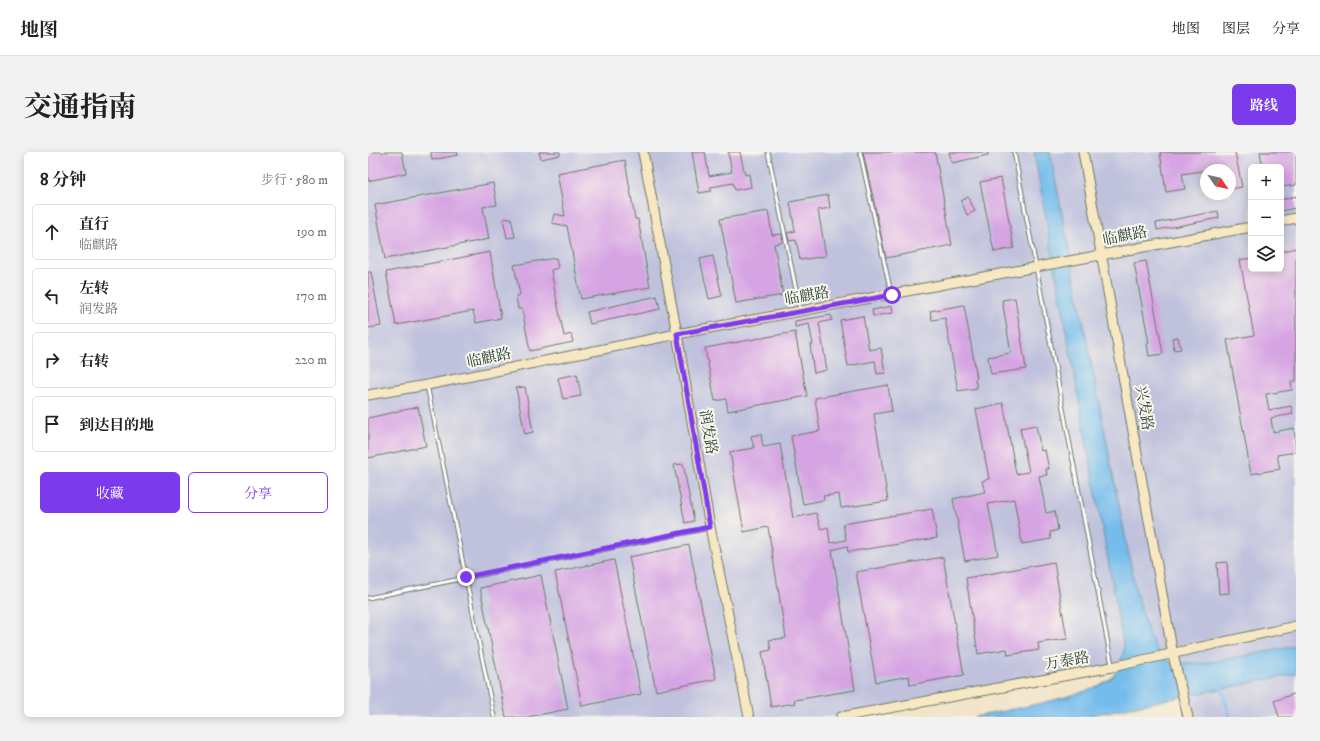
<!DOCTYPE html>
<html lang="zh">
<head>
<meta charset="utf-8">
<style>
  body { margin:0; font-family:"IM FELL DW Pica","Noto Serif SC",serif; background:#f2f2f2; color:#222 }
  .controls { position:absolute; right:12px; top:12px; display:grid; overflow:hidden; border-radius:6px; box-shadow:0 2px 10px #0003 }
  .controls button { width:36px; height:36px; display:grid; place-items:center; padding:0; border:0; border-bottom:1px solid #e0e0e0; background:#fff; color:#222; font:20px sans-serif }
  .compass { position:absolute; left:832px; top:12px; width:36px; height:36px; border-radius:50%; background:#fff; box-shadow:0 2px 10px #0003; rotate:124deg }
  .stop { position:absolute; width:12px; height:12px; margin:-9px; border:3px solid #7c3aed; border-radius:50%; background:#fff }
  .stop.end { background:#7c3aed; border-color:#fff; box-shadow:0 1px 4px #0008 }
  .list { margin:0; padding:0; list-style:none }
  h2 { display:flex; justify-content:space-between; align-items:center; height:52px; margin:0; padding:0 16px; font-size:17px }
  h2 small { font-size:13px; font-weight:400; color:#767676 }
  .list li { display:grid; grid-template-columns:26px 1fr auto; gap:12px; align-items:center; box-sizing:border-box; height:56px; margin:0 8px 8px; padding:0 8px; border:1px solid #e0e0e0; border-radius:6px }
  .list b { display:block; font-size:15px; white-space:nowrap }
  .list p { margin:0; font-size:13px; white-space:nowrap; color:#767676 }
  .list em { font-size:13px; font-style:normal; color:#767676 }
  .actions { display:flex; gap:8px; padding:12px 16px }
  .actions a { flex:1; padding:9px 0; border:1px solid #7c3aed; border-radius:6px; text-align:center; font-size:14px; color:#7c3aed }
  .actions .main { background:#7c3aed; color:#fff }
  .icon { flex:none; width:22px; height:22px; fill:none; stroke:currentColor; stroke-width:2; stroke-linecap:round; stroke-linejoin:round }
  .map { position:relative; flex:none; width:928px; height:565px; overflow:hidden; border-radius:6px }
  header { display:flex; align-items:center; gap:24px; box-sizing:border-box; height:56px; padding:0 20px; background:#fff; border-bottom:1px solid #e0e0e0 }
  header strong { font-size:19px }
  nav { display:flex; gap:22px; margin-inline-start:auto; font-size:14px }
  .intro { display:flex; align-items:center; justify-content:space-between; box-sizing:border-box; height:96px; padding:0 24px }
  h1 { margin:0; font-size:28px }
  .button { padding:10px 18px; border-radius:6px; background:#7c3aed; color:#fff; font-size:14px; font-weight:700 }
  main { display:flex; gap:24px; padding:0 24px }
  aside { flex:1; background:#fff; border-radius:6px; box-shadow:0 2px 10px #0003 }
  .map>svg:first-child { display:block }
  .industrial { fill:#c0c2dd; fill-rule:evenodd }
  .water { fill:#74bcec; stroke:#4a7c90 }
  .lines { fill:none; stroke-linecap:round; stroke-linejoin:round }
  .stream { stroke:#74bcec; stroke-width:2.5 }
  .building { fill:#d6a4e3 }
  .lane-casing { stroke:#697768; stroke-width:5 }
  .secondary-casing { stroke:#697768; stroke-width:11 }
  .lane { stroke:#fff; stroke-width:3 }
  .secondary { stroke:#f7e8c3; stroke-width:9 }
  .route { stroke:#7c3aed; stroke-width:5 }
  .labels { text-anchor:middle; dominant-baseline:central; stroke-width:4; stroke-linejoin:round; paint-order:stroke }
  .street-label { font-size:15px; fill:#1f3d34; stroke:#fbf7ec }
</style>
</head>
<body>
<header>
<strong>地图</strong>
<nav><a>地图</a><a>图层</a><a>分享</a></nav>
</header>
<div class="intro"><h1>交通指南</h1><a class="button">路线</a></div>
<main>
<aside>
<h2>8 分钟<small>步行 · 580 m</small></h2>
<ul class="list">
<li><svg class="icon" aria-label="ahead" viewBox="0 0 24 24"><path d="M12 20V5M6 11l6-6 6 6"/></svg><div><b>直行</b><p>临麒路</p></div><em>190 m</em></li>
<li><svg class="icon" aria-label="left" viewBox="0 0 24 24"><path d="M17 20v-9H6M10 6l-5 5 5 5"/></svg><div><b>左转</b><p>润发路</p></div><em>170 m</em></li>
<li><svg class="icon" aria-label="right" viewBox="0 0 24 24"><path d="M7 20v-9h11M14 6l5 5-5 5"/></svg><div><b>右转</b></div><em>220 m</em></li>
<li><svg class="icon" aria-label="arrive" viewBox="0 0 24 24"><path d="M6 21V4h12l-3 4 3 4H6"/></svg><div><b>到达目的地</b></div></li>
</ul>
<div class="actions"><a class="main">收藏</a><a>分享</a></div>
</aside>
<div class="map">
<svg width="928" height="565" viewBox="0 0 928 565">
  <rect width="100%" height="100%" fill="#fbf7ec"/>
  <filter id="ink" filterUnits="userSpaceOnUse"><feTurbulence type="fractalNoise" baseFrequency=".025" numOctaves="2"/><feDisplacementMap in="SourceGraphic" scale="8" xChannelSelector="R" yChannelSelector="G"/><feConvolveMatrix kernelMatrix="1 2 1 2 8 2 1 2 1" color-interpolation-filters="sRGB"/></filter>
  <filter id="wash" filterUnits="userSpaceOnUse"><feTurbulence type="fractalNoise" baseFrequency=".012" numOctaves="4" result="noise"/><feDisplacementMap in="SourceGraphic" scale="16" xChannelSelector="R" yChannelSelector="G"/><feGaussianBlur stdDeviation="0.9" result="paint"/><feColorMatrix in="noise" values="0 0 0 0 0 0 0 0 0 0 0 0 0 0 0 0 0 1.4 0 .05"/><feComposite in="paint" operator="in"/></filter>
  <g filter="url(#wash)">
    <rect width="100%" height="100%" fill="#f2e4c9"/>
    <path class="industrial" d="M 0,0 L 928,0 L 928,565 L 820,565 L 805,503 L 473,565 L 0,565 ZM 883,15 L 913,15 L 913,117 L 883,117 ZM 838,18 L 862,18 L 862,42 L 838,42 Z"/>
    <path class="water" d="M 666,0 L 682,0 L 767,435 L 781,483 L 792,503 L 804,511 L 837,511 L 928,494 L 928,522 L 713,565 L 606,565 C 637,558 721,545 743,526 C 752,518 754,507 756,496 Z"/>
    <g class="lines">
      <polyline class="stream" points="853,534 862,565"/>
    </g>
    <g id="blocks">
      <g class="building">
        <polygon points="0,0 34,0 38,21 0,29"/>
        <polygon points="63,0 89,0 90,3 64,8"/>
        <polygon points="171,0 192,0 192,3 173,7"/>
        <polygon points="324,0 337,0 341,24 364,20 360,0 372,0 377,23 381,22 383,35 367,38 365,31 343,35 343,39 331,41"/>
        <polygon points="495,0 567,0 584,93 518,106"/>
        <polygon points="581,0 620,0 620,3 584,11"/>
        <polygon points="792,0 867,0 874,35 862,37 862,18 853,18 853,16 814,22 817,37 798,40"/>
        <polygon points="892,0 928,0 928,33 913,35 913,15 895,15"/>
        <polygon points="257,8 267,67 270,67 282,135 213,147 199,74 184,71 186,62 197,64 189,21"/>
        <polygon points="633,26 646,96 626,100 612,30"/>
        <polygon points="125,31 129,53 115,55 121,87 17,107 7,53"/>
        <polygon points="460,43 462,56 450,58 458,104 432,108 428,88 421,89 419,81 427,79 422,50"/>
        <polygon points="928,44 928,56 913,59 913,48"/>
        <polygon points="600,45 607,59 599,63 593,49"/>
        <polygon points="400,59 404,83 414,82 415,90 406,92 415,143 368,151 352,67"/>
        <polygon points="850,59 851,66 789,78 788,71"/>
        <polygon points="143,66 147,85 139,86 135,67"/>
        <polygon points="928,96 928,229 923,230 924,238 898,242 901,258 923,254 925,262 903,266 905,280 926,276 928,300 909,303 912,317 883,322 859,188 886,183 872,108 883,106 883,117 902,117 903,120 915,117 913,100"/>
        <polygon points="122,100 133,166 108,171 105,159 28,173 18,120"/>
        <polygon points="345,104 354,144 341,147 332,107"/>
        <polygon points="188,106 190,116 183,118 186,135 196,184 203,182 205,190 162,199 154,157 150,157 148,144 152,143 146,113"/>
        <polygon points="778,109 795,202 781,204 779,192 781,191 766,111"/>
        <polygon points="0,120 3,120 13,174 0,176"/>
        <polygon points="289,144 292,157 222,172 219,160"/>
        <polygon points="647,146 658,217 623,222 620,205 643,201 634,148"/>
        <polygon points="596,153 609,226 607,227 609,236 590,239 577,166 564,168 562,159"/>
        <polygon points="524,154 525,161 505,164 504,158"/>
        <polygon points="463,163 464,168 451,171 459,218 446,221 442,193 445,193 441,172 427,175 427,169"/>
        <polygon points="495,164 501,198 513,196 517,221 509,222 507,209 480,214 472,168"/>
        <polygon points="427,180 439,244 360,259 358,247 347,249 337,196"/>
        <polygon points="810,185 813,197 806,198 804,186"/>
        <polygon points="209,222 213,244 195,247 190,226"/>
        <polygon points="520,233 524,259 506,262 520,349 473,356 471,342 455,344 456,348 435,352 423,284 452,279 447,246"/>
        <polygon points="157,235 165,280 157,282 148,236"/>
        <polygon points="635,251 648,322 661,320 652,276 668,273 673,299 677,298 681,317 678,317 679,323 671,324 678,361 687,359 690,378 682,380 683,387 654,392 646,347 620,352 630,403 597,409 585,347 617,340 614,329 621,327 608,257"/>
        <polygon points="50,255 58,294 0,306 0,266"/>
        <polygon points="393,282 395,295 412,292 425,366 448,361 453,377 460,375 462,391 478,388 475,372 564,357 569,386 480,400 479,394 464,398 487,538 426,548 427,551 403,555 394,500 403,498 401,488 418,486 400,375 376,380 362,300 386,296 383,284"/>
        <polygon points="315,312 326,369 317,371 306,313"/>
        <polygon points="321,393 348,527 288,539 261,405"/>
        <polygon points="575,405 596,523 542,533 541,524 508,530 488,420"/>
        <polygon points="246,408 273,542 214,554 187,420"/>
        <polygon points="686,410 699,487 670,491 671,498 640,503 639,497 610,502 598,426"/>
        <polygon points="859,410 861,441 851,442 849,411"/>
        <polygon points="173,423 200,557 160,565 138,565 112,436"/>
        <polygon points="928,541 928,565 911,565 906,549"/>
      </g>
    </g>
  </g>
  <g filter="url(#ink)">
    <use href="#blocks" fill-opacity="0" stroke="#697768" stroke-width="1"/>
    <g class="lines">
      <g class="lane-casing">
        <g id="lane">
          <polyline points="400,0 432,157"/>
          <polyline points="492,0 523,141"/>
          <polyline points="646,0 744,513"/>
          <polyline points="59,233 126,565"/>
          <polyline points="0,446 341,376"/>
        </g>
      </g>
      <g class="secondary-casing">
        <g id="secondary">
          <polyline points="275,0 309,182 342,375 381,565"/>
          <polyline points="715,0 805,503 820,565"/>
          <polyline points="913,69 928,66"/>
          <polyline points="0,243 59,233 309,182 883,75"/>
          <polyline points="473,565 744,515 928,474"/>
        </g>
      </g>
      <use href="#lane" class="lane"/>
      <use href="#secondary" class="secondary"/>
    </g>
  </g>
  <g class="lines" filter="url(#ink)">
    <polyline class="route" points="98,425 342,375 309,182 524,143"/>
  </g>
  <g class="labels">
    <g class="street-label">
      <text transform="translate(757 84) rotate(-11)">临麒路</text>
      <text transform="translate(439 144) rotate(-10)">临麒路</text>
      <text transform="translate(121 206) rotate(-12)">临麒路</text>
      <text transform="translate(776 256) rotate(80)">兴发路</text>
      <text transform="translate(340 280) rotate(80)">润发路</text>
      <text transform="translate(699 509) rotate(-10)">万泰路</text>
    </g>
  </g>
</svg>
<div class="controls">
<button>+</button>
<button>−</button>
<button><svg class="icon" aria-label="layers" viewBox="0 0 24 24"><path d="M12 4l9 5-9 5-9-5zM3 14l9 5 9-5"/></svg></button>
</div>
<svg class="compass" viewBox="-18 -18 36 36"><path d="M0-13l5 13h-10z" fill="#e53935"/><path d="M0 13l5-13h-10z" fill="#767676"/></svg>
<div class="stop" style="left:524px;top:143px"></div>
<div class="stop end" style="left:98px;top:425px"></div>
</div>
</main>
</body>
</html>
